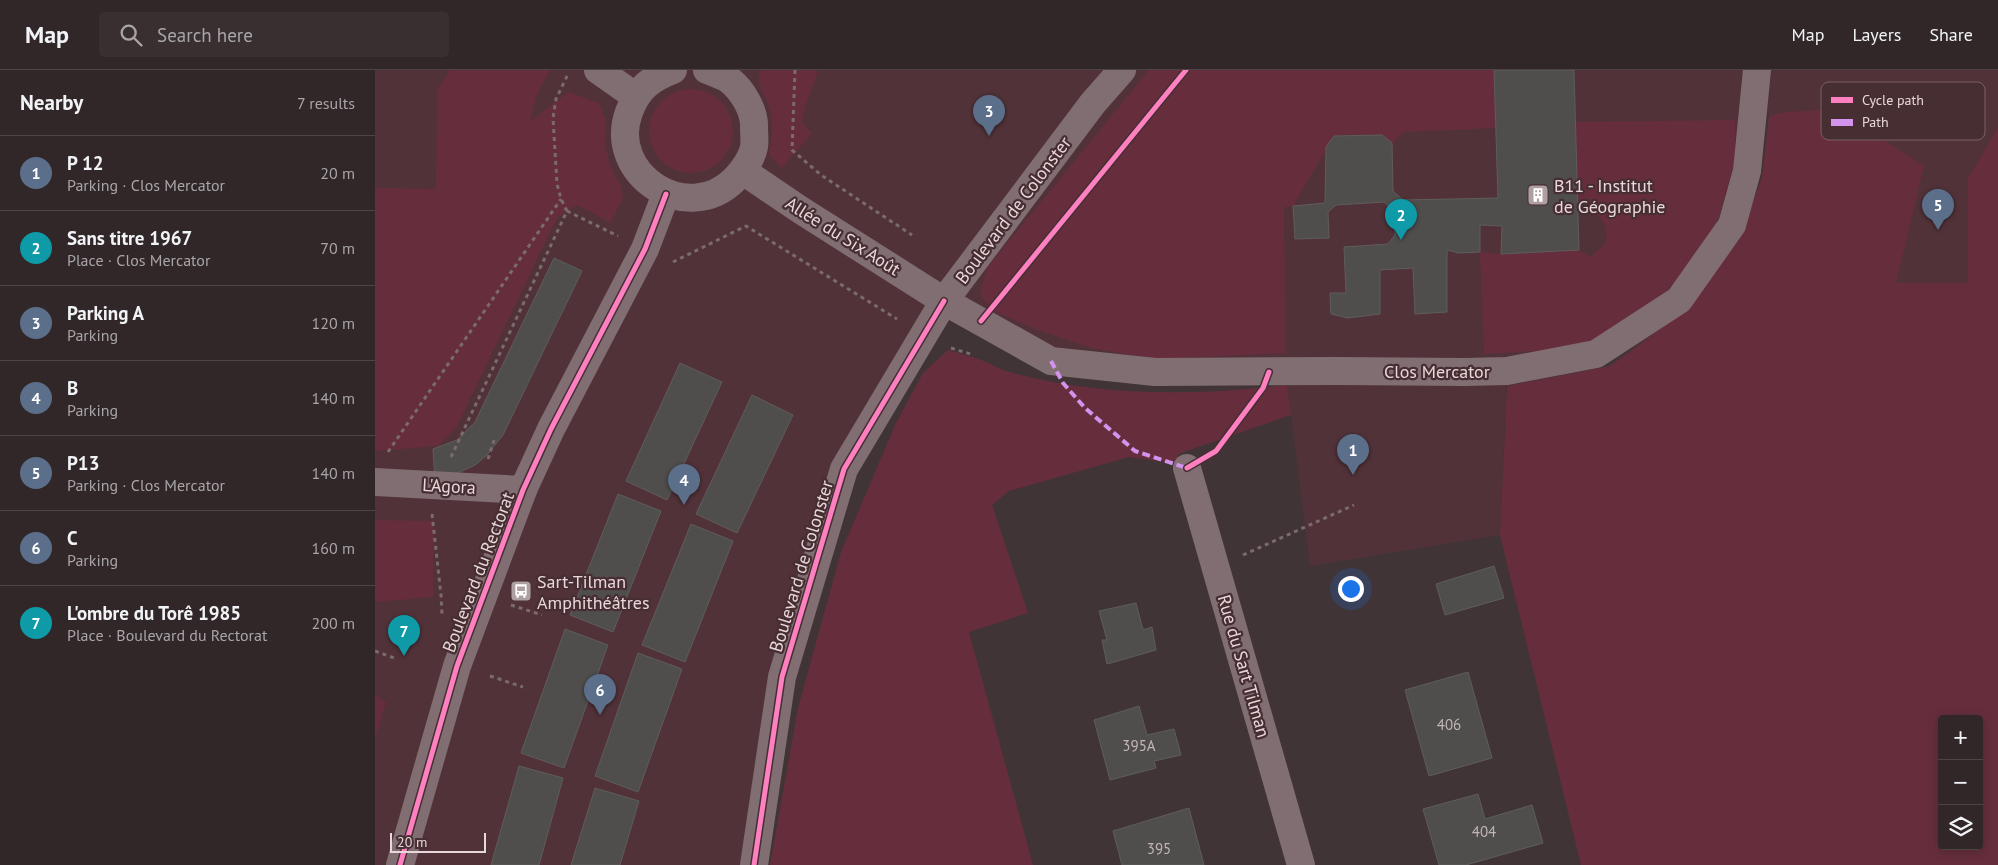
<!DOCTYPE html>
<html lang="en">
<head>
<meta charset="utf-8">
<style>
  body { margin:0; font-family:"PT Sans",sans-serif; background:#392f30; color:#f1f3f6 }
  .controls { position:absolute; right:15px; bottom:15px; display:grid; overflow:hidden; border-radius:5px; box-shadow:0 2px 12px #0003 }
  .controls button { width:45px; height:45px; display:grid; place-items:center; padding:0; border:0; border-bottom:1px solid #4c4445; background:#312728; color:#f1f3f6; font:25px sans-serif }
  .scale { position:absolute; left:15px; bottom:12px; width:96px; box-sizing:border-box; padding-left:5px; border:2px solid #e9d8db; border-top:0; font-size:14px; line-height:18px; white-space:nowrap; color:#e9d8db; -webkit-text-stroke:4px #472e33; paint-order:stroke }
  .you { position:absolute; left:975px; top:518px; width:18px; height:18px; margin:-12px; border:4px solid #fff; border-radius:50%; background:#1a73e8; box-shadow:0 0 0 8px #1a73e833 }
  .badge { display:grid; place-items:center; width:32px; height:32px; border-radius:50%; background:#ae9fa1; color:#fff; font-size:16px; font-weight:700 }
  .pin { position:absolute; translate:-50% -41px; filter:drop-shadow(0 1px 2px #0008) }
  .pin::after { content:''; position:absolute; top:26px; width:18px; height:15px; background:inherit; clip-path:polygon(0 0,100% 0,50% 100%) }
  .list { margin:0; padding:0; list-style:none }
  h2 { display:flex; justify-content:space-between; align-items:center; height:65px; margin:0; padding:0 20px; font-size:21px }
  h2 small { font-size:16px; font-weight:400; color:#a8a5a8 }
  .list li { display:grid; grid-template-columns:32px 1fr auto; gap:15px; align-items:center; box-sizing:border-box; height:75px; padding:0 20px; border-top:1px solid #4c4445 }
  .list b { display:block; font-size:19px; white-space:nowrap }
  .list p { margin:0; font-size:16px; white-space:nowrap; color:#a8a5a8 }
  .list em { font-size:16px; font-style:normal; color:#a8a5a8 }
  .icon { flex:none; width:28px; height:28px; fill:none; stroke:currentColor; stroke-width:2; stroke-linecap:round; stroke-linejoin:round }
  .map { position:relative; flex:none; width:1623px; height:795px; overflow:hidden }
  header { display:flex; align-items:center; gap:30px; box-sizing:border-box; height:70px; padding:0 25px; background:#312728; border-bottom:1px solid #4c4445 }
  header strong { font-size:24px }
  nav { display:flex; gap:28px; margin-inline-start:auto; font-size:18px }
  .search { width:350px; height:45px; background:#392f30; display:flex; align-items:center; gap:12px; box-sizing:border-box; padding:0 18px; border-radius:5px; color:#a8a5a8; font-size:19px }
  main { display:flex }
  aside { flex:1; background:#312728 }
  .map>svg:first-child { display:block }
  .built { fill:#513239 }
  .green { fill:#662e3d; fill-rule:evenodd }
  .building { fill:#504d4d; stroke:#5f5d5c }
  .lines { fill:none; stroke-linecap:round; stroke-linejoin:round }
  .path { stroke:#7a6b6d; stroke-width:3; stroke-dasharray:4 4; stroke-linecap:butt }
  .minor { stroke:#816e72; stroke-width:28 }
  .quiet { stroke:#d193ec; stroke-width:4; stroke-dasharray:8 4; stroke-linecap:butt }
  .cycleway-casing { stroke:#472e33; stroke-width:8 }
  .cycleway { stroke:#ff80c0; stroke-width:5 }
  .labels { text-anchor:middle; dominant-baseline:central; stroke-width:4.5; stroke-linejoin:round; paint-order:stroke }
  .number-label { font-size:15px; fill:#c3b5b8 }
  .poi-label { font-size:18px; fill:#e9d8db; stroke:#472e33; text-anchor:start }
  .street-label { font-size:18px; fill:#e9d8db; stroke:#472e33 }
  .key { fill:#472e33; stroke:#786165; stroke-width:1 }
  .key-label { font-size:14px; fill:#e9d8db }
</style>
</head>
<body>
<header>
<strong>Map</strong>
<div class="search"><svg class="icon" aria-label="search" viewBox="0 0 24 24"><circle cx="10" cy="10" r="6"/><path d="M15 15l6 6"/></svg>Search here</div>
<nav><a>Map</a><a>Layers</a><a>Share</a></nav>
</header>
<main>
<aside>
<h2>Nearby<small>7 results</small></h2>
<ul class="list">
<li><span class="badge" style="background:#5c6f8a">1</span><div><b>P 12</b><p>Parking · Clos Mercator</p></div><em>20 m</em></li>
<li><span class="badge" style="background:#0f9aa8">2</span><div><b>Sans titre 1967</b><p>Place · Clos Mercator</p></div><em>70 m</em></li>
<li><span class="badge" style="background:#5c6f8a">3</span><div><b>Parking A</b><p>Parking</p></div><em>120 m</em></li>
<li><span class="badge" style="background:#5c6f8a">4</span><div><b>B</b><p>Parking</p></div><em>140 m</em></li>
<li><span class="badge" style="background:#5c6f8a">5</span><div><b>P13</b><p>Parking · Clos Mercator</p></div><em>140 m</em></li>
<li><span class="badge" style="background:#5c6f8a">6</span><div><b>C</b><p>Parking</p></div><em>160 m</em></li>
<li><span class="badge" style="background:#0f9aa8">7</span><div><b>L'ombre du Torê 1985</b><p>Place · Boulevard du Rectorat</p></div><em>200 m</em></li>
</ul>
</aside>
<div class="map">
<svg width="1623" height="795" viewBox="0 0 1623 795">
  <rect width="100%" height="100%" fill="#413436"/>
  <polygon class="built" points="0,0 1623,0 1623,57 1593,108 1593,213 1520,213 1410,42 1394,46 1381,22 1372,101 1304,230 1132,301 1125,465 935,496 912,315 676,291 569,231 469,399 407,607 379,795 0,795"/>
  <g class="green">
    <polygon points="75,0 175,0 161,27 155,52 193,22 224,33 231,50 230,74 235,96 246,116 248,127 236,153 202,135 182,148 81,358 63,376 0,381 0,118 61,119 62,38 63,19"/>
    <path d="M 387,0 L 443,0 C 439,18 429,34 427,52 L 437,63 L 407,98 L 394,85 C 397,68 399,53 394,37 C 391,26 377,11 387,0 Z"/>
    <polygon points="774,0 1119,0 1121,58 1029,62 1017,73 1007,65 959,66 918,136 909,137 911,283 781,289 720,279 660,259 616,240 605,223 612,198"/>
    <circle cx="316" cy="61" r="42"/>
    <path d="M 1446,40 L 1481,52 L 1549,96 L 1521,213 L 1593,213 L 1593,108 L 1623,57 L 1623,795 L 1206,795 L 1125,465 L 1132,316 L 1235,296 L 1308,242 L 1364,170 L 1387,107 L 1394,46 L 1410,42 ZM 1567,649 L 1604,649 L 1604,776 L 1567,776 Z"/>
    <polygon points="1360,50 1360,91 1343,149 1314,198 1277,235 1230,268 1177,280 1109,284 1105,182 1126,184 1204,180 1216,187 1232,172 1230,154 1221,144 1203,142 1200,52"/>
    <path d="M 573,280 C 584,283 596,286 606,290 C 615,293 622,298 631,301 C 723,327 818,326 912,315 L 916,345 L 803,384 L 803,392 L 798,393 L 754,387 L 634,421 L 617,435 L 653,543 L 594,562 L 658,795 L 395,795 L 423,638 L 466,482 L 521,353 L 548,303 Z"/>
    <polygon points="0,450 59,451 58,527 0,532"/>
    <polygon points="0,625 11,632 0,670"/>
  </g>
  <g class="building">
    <polygon points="1119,0 1199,0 1204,180 1126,184 1127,156 1105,155 1105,182 1084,183 1072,180 1072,242 1040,244 1038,198 1005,200 1005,244 973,248 956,244 955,223 971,223 969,177 1013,174 1020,165 1018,141 1009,132 961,135 953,142 954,168 920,169 918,136 950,133 951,77 959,66 1007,65 1017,73 1018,121 1028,130 1123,128"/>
    <polygon points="179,188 207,201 128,365 111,386 100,395 74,407 60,410 58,379 82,370 100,352"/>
    <polygon points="305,293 347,312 292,430 251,411"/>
    <polygon points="377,325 418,345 362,463 321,444"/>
    <polygon points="243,424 286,441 238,562 195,545"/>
    <polygon points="316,454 358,471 310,592 267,575"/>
    <polygon points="1119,496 1129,528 1070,545 1061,514"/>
    <polygon points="761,533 768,560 777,557 781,580 732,594 727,570 732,570 724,541"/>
    <polygon points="190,559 233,575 189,698 146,683"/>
    <polygon points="263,583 307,599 263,722 220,706"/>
    <polygon points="1093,602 1117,688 1054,706 1030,620"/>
    <polygon points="764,636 772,665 799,659 806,685 779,691 781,698 735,710 719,650"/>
    <polygon points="144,696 188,708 164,795 116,795"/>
    <polygon points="220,718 264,731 245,795 196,795"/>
    <polygon points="1103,724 1110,749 1157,735 1168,773 1091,795 1064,795 1048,739"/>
    <polygon points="814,738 829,795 747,795 738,761"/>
  </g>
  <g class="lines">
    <g class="path">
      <polyline points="420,0 417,80 446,105 537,165"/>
      <polyline points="192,141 243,166"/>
      <polyline points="298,192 371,156 522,249"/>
      <polyline points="576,278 599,285"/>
      <polyline points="13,382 186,129"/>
      <polyline points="76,387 192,141 186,129 182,114 178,48 181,29 193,4"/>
      <polyline points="113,389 120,367"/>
      <polyline points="57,444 66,525 67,545"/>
      <polyline points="868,485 979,435"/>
      <polyline points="136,535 167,545"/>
      <polyline points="0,581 22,589"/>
      <polyline points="115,606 148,617"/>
    </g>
    <g class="minor">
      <polyline points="223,0 260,26"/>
      <path d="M 298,0 C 275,9 263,18 254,42 C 231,105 313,157 360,109 C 368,101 377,88 379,77 C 380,71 379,64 379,58 C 380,41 367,19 353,9 C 347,5 339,3 332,0"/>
      <polyline points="368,101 424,139 569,231 676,291 780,302 963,301 1090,302 1132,301 1221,284 1304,230 1357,155 1372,101 1382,0"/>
      <polyline points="812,398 926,795"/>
      <polyline points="0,412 148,420"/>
      <polyline points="25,795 82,596 148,420 176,359 270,179 291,124"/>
      <polyline points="379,795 407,607 469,399 569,231 718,33 747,0"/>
    </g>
    <polyline class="quiet" points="676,291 688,313 710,338 760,381 812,398"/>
    <g class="cycleway-casing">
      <g id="cycleway">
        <polyline points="606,251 811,0"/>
        <polyline points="812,398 841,381 888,318 894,302"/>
        <polyline points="25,795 82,596 148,420 176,359 270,179 291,124"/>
        <polyline points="379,795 407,607 469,399 569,231"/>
      </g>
    </g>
    <use href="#cycleway" class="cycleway"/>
  </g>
  <defs>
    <g id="building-square" transform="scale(1.125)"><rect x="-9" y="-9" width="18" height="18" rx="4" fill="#ae9fa1" stroke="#472e33"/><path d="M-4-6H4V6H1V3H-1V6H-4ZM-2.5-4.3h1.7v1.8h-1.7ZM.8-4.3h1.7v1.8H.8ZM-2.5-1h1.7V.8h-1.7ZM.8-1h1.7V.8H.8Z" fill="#fff"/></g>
    <g id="bus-square" transform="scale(1.125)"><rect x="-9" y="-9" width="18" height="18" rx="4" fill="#ae9fa1" stroke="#472e33"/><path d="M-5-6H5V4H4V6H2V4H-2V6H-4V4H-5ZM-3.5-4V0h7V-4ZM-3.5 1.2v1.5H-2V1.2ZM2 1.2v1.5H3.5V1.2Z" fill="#fff"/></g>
  </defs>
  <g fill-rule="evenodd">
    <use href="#building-square" x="1163" y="125"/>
    <use href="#bus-square" x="146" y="521"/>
  </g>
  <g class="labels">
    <g class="number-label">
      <text x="1074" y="654">406</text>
      <text x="764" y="675">395A</text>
      <text x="1109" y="761">404</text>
      <text x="784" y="778">395</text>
    </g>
    <g class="poi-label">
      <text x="1179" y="115">B11 - Institut<tspan x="1179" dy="21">de Géographie</tspan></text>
      <text x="162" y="511">Sart-Tilman<tspan x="162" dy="21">Amphithéâtres</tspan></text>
    </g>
    <g class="street-label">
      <text transform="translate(638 140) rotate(-53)">Boulevard de Colonster</text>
      <text transform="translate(468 166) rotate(32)">Allée du Six Août</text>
      <text x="1062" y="301">Clos Mercator</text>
      <text transform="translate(74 416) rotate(3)">L'Agora</text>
      <text transform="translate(426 496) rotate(-73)">Boulevard de Colonster</text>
      <text transform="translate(103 502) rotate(-69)">Boulevard du Rectorat</text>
      <text transform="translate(869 596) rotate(74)">Rue du Sart Tilman</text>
    </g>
  </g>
  <rect x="1446" y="12" width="164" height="58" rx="8" class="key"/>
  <rect x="1456" y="27" width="22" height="6" fill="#ff80c0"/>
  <rect x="1456" y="49" width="22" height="7" fill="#d193ec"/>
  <g class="key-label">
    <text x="1487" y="35">Cycle path</text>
    <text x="1487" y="57">Path</text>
  </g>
</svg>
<div class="controls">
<button>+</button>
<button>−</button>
<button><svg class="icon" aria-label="layers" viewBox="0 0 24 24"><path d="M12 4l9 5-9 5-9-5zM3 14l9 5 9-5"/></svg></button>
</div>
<div class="scale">20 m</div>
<div class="you"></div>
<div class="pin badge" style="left:978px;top:405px;background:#5c6f8a">1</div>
<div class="pin badge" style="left:1026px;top:170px;background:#0f9aa8">2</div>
<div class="pin badge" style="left:614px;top:66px;background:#5c6f8a">3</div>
<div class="pin badge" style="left:309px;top:435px;background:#5c6f8a">4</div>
<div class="pin badge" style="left:1563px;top:160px;background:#5c6f8a">5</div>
<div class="pin badge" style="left:225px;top:645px;background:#5c6f8a">6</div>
<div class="pin badge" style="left:29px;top:586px;background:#0f9aa8">7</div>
</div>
</main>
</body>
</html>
